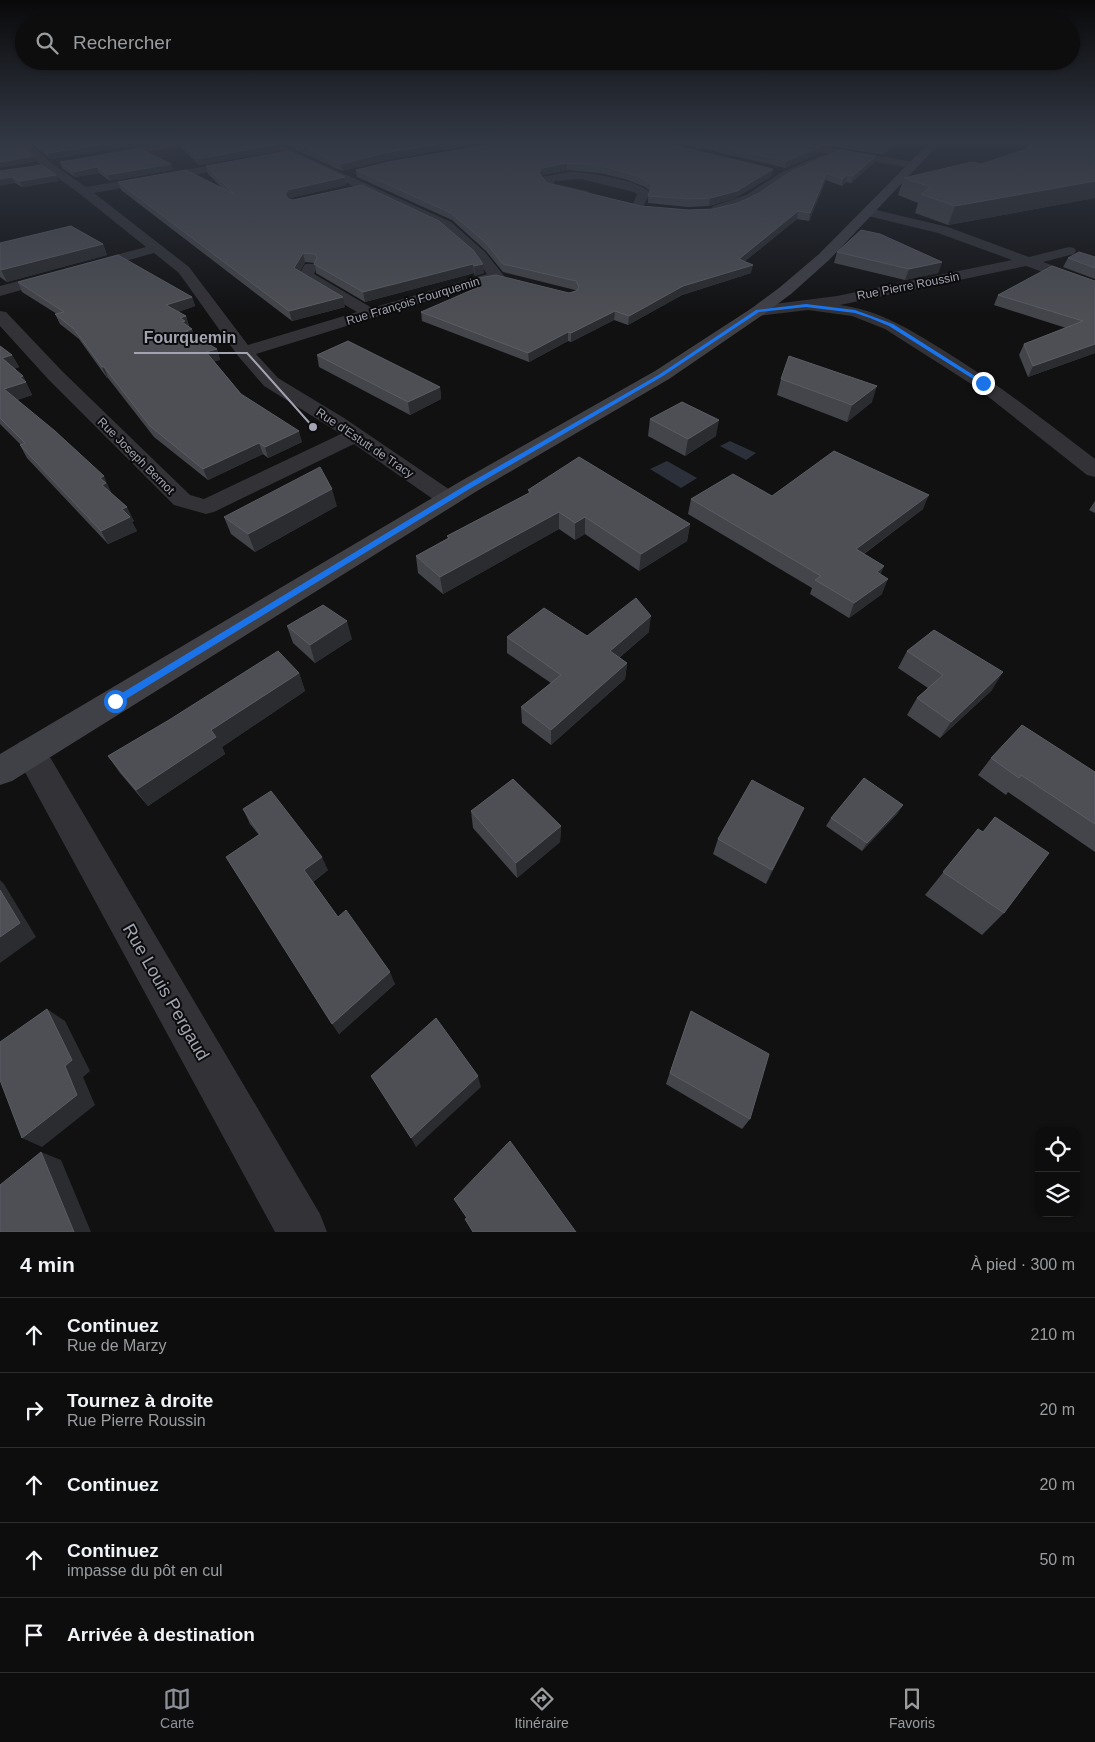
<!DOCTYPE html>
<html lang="fr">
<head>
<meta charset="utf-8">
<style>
  body { margin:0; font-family:Helvetica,sans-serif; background:#1b1b1c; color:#f1f3f6 }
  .controls { position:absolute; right:15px; bottom:15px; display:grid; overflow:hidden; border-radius:10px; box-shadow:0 1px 4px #0004 }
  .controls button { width:45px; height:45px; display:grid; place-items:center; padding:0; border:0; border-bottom:1px solid #2d2d2e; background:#0d0d0e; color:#f1f3f6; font:25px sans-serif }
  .stop { position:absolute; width:15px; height:15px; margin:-11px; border:4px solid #1a73e8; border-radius:50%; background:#fff }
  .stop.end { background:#1a73e8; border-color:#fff; box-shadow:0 1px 5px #0008 }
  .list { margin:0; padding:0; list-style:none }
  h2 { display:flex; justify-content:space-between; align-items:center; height:65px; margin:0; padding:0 20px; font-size:21px }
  h2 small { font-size:16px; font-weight:400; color:#9a9c9e }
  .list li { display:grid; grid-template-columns:32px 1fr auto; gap:15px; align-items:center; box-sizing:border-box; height:75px; padding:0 20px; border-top:1px solid #2d2d2e }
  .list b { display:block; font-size:19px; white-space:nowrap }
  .list p { margin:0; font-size:16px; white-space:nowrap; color:#9a9c9e }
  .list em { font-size:16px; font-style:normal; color:#9a9c9e }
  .icon { flex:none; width:28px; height:28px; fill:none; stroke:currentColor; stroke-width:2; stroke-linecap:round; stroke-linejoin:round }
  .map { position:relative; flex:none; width:1095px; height:1232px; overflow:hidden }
  .search { position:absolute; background:#0d0d0e; box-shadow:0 1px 4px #0004; left:15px; right:15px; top:15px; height:55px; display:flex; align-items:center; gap:12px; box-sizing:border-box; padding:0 18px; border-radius:28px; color:#9a9c9e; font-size:19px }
  .sheet { height:440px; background:#0d0d0e }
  nav { display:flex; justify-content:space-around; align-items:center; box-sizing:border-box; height:70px; border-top:1px solid #2d2d2e; background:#0d0d0e; font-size:14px; color:#9a9c9e }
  nav a { display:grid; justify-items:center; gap:2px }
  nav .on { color:#8c9099 }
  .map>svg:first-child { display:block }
  .water { fill:#2b303a }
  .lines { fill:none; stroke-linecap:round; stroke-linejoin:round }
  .minor { fill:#323237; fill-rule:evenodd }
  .secondary { fill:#404047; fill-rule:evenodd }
  .wall { fill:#44454a }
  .shaded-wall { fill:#2b2c2f }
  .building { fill:#4e4f55; stroke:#5b5d64 }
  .route { fill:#1a73e8 }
  .labels { text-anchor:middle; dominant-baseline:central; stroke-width:4; stroke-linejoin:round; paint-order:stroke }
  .far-street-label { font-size:12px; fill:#a2a4b2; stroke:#0c0c0d }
  .near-street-label { font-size:18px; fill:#a2a4b2; stroke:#0c0c0d }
  .leader { fill:none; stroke:#a2a4b2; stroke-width:2 }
  .callout-dot { fill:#a2a4b2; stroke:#0c0c0d; stroke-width:2 }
  .callout-label { font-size:16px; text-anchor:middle; font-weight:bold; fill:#a2a4b2; stroke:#0c0c0d; stroke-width:4; stroke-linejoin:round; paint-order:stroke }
</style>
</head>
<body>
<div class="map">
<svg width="1095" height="1232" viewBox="0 0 1095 1232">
  <rect width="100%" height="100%" fill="#111112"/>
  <g class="water">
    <polygon points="730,441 756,453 746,460 720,446"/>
    <polygon points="667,461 697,478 681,488 650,469"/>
  </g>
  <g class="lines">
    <g class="minor">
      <polygon points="17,143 28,143 51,163 86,187 243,160 247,161 248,163 247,165 243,166 94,193 189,267 248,345 357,312 301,279 298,276 305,264 315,264 317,267 314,274 372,308 487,274 475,258 441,228 263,143 276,143 451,222 485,252 505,277 502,280 489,282 256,354 278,378 344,418 456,494 460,499 456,504 448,506 440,504 354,444 214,512 206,514 174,505 48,379 0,326 0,311 6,312 62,371 190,495 204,499 341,434 264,386 238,356 179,273 154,253 0,296 0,286 146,247 80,194 43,167"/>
      <polygon points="164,143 186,143 181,146 106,159 101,156 106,153"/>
      <polygon points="779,143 802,143 913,162 918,165 913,168 784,146"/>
      <polygon points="822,155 827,158 826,160 790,176 754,201 717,213 711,209 713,206 746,195 782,172"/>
      <path d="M 570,172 C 587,172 640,180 650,193 L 642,209 L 638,210 L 632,206 L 637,194 L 634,192 L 581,179 L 554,181 L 555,184 L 588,191 L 590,194 L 588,197 L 584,198 L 547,188 L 541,179 L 543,177 Z"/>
      <path d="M 868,208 L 948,227 L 1029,257 L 1069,247 L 1074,248 L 1076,251 L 1074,254 L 1043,262 L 1095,281 L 1095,291 L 1026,266 L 840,305 C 881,311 909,329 943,350 C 997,383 1045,421 1095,459 L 1095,477 L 1087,475 L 976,387 L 885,329 L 852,316 L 808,310 L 758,316 L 752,314 L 750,311 L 752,308 L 758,306 L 837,296 L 1012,260 L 938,233 L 864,215 L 862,212 Z"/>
      <polygon points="30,738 41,742 320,1214 327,1232 275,1232 14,752 19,742"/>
    </g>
    <polygon class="secondary" points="929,143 940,143 829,260 791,294 764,314 669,379 477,491 12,781 0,785 0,754 461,481 655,371 752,308 779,288 819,254"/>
  </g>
  <g class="wall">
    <polygon points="31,143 126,143 127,147 51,159"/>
    <polygon points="179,143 269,143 275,152 199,165 181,148"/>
    <polygon points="280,143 480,143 390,159 342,171"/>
    <polygon points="498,143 772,176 735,198 709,206 688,207 648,203 648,196 650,191 645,187 625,179 600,173 567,170 542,175 542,176 547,183 641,206 689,210 713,209 738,203 876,156 874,163 851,183 846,182 842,186 826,180 809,221 797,219 745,261 751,273 682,295 628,325 614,320 571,342 568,341 529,362 422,321 421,312 479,287 478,278 569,293 576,291 575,290 503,272 486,251 452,220 357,177 356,170"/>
    <polygon points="679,143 795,143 820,147 818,154 785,168"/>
    <polygon points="813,143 897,143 883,155"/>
    <polygon points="1029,143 1095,143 1095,198 948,225 915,213 918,203 898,195 904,178 981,164 1026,149"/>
    <polygon points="60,162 173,170 110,181 99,173 75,177 62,168"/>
    <polygon points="206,166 345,177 346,185 290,198 288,200 439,221 484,273 475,276 474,273 365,302 316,273 315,263 305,262 300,271 345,307 292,321 121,190 118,182 221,187 208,174"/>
    <polygon points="0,171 56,175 58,181 22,187 15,183"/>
    <polygon points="0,243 103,244 107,255 7,282 0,277"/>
    <polygon points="837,252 942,262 938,273 905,280 834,263"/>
    <polygon points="1095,257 1095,279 1063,267 1068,258"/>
    <polygon points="1095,281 1095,353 1028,377 1019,355 1024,344 1066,328 994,305 998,295"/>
    <polygon points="18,282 192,297 195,306 178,312 186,316 189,326 188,326 195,336 217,349 220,360 214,361 241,394 302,442 268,458 263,454 208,480 154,437 108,378 107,378 79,339 60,324 55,314 57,314 22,292"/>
    <polygon points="0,346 12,355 19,367 14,369 23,376 32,395 17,400 110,490 111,493 134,521 132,522 137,531 108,544 27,458 20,445 20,444 0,424"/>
    <polygon points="317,355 440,387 441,399 410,415 319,367"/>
    <polygon points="781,379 872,402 847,422 777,395"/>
    <polygon points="650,419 716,436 685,456 648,436"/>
    <polygon points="528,490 690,524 687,541 639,571 585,534 575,540 559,529 443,594 418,573 416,556 448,538 447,536 529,493"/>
    <polygon points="772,496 923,509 864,554 881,574 882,594 849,618 810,594 812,588 688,514 691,499"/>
    <polygon points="1095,501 1095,513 1089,510"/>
    <polygon points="337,506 255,552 231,534 224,517"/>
    <polygon points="287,626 352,639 315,663 293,643"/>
    <polygon points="649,632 619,658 627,663 625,679 551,745 522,723 521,707 551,683 507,653 507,637 587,636"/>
    <polygon points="907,651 992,690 940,738 907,715 917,698 928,688 898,668"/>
    <polygon points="299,673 305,691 222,747 225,754 148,806 120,773 108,756"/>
    <polygon points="991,758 1095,772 1095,852 1008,792 1006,795 978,775"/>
    <polygon points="243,809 328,870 313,882 338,917 395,984 339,1034 226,857 259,835 250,824"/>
    <polygon points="471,811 561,826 560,842 517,878 473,828"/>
    <polygon points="898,813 862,851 826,826 831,818"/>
    <polygon points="995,817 1004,913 982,935 925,895 978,829 983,832"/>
    <polygon points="797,823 766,884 713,854 718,839"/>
    <polygon points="691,1011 750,1119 742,1129 666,1084 686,1024"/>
  </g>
  <g class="shaded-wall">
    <polygon points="116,143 126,143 127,147 51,159 48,153"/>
    <polygon points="443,143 480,143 390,159 342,171 341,164 389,152"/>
    <polygon points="891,143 897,143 883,155 885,148"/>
    <polygon points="274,145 275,152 199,165 197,159"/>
    <polygon points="820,147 818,154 785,168 786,161"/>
    <polygon points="33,156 35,162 0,168 0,162"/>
    <polygon points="876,156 874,163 851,183 853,176"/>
    <polygon points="567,163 567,170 542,175 539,180 539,173 542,168"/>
    <polygon points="171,164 173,170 110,181 107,175"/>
    <polygon points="97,167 99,173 75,177 73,172"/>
    <polygon points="773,169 772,176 735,198 709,206 710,198"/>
    <polygon points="827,173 826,180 809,221 810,213"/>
    <polygon points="56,175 58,181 22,187 20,181"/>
    <polygon points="847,175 846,182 842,186 843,179"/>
    <polygon points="12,177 15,183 0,186 0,179"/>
    <polygon points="345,177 346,185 290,198 286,202 285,194 288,190"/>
    <polygon points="1095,181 1095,198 948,225 955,206"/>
    <polygon points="798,211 797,219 738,267 739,259"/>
    <polygon points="103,244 107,255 7,282 1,270"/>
    <polygon points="303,253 305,262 297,277 294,268"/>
    <polygon points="942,262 938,273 905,280 909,269"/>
    <polygon points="473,264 474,273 365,302 363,292"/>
    <polygon points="483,264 484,273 475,276 474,266"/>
    <polygon points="753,265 751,273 682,295 628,325 629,316 683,286"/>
    <polygon points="192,297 195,306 170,315 166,305"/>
    <polygon points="343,297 345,307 292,321 289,311"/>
    <polygon points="615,311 614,320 571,342 571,333"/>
    <polygon points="186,316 189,326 187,327 192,329 196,339 190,341 180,318"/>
    <polygon points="568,332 568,341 529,362 528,353"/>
    <polygon points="1095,344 1095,353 1028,377 1033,366"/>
    <polygon points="217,349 220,360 210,363 206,352"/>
    <polygon points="12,355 19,367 9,371 2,358"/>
    <polygon points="102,367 104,367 108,378 107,378"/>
    <polygon points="23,376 32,395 11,402 4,389 20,377"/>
    <polygon points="877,386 872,402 847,422 852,405"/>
    <polygon points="440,387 441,399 410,415 408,402"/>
    <polygon points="719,420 716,436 685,456 688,439"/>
    <polygon points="299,431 302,442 268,458 265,447"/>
    <polygon points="259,443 263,454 208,480 203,469"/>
    <polygon points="104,476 113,497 102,485 100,478"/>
    <polygon points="332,489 337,506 255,552 248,534"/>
    <polygon points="929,495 923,509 850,564 856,549"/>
    <polygon points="127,507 134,521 132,522 137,531 108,544 101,531 122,509"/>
    <polygon points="559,512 559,529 443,594 440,577"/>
    <polygon points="585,517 585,534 575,540 575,523"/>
    <polygon points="690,524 687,541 639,571 641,554"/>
    <polygon points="884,566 878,581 877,572"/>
    <polygon points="888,579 882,594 849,618 854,603"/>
    <polygon points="651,616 649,632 608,667 610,651"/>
    <polygon points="347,621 352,639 315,663 310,645"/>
    <polygon points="627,663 625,679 551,745 551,730"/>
    <polygon points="1003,672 992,690 940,738 951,722"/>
    <polygon points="299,673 305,691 222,747 225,754 148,806 136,790 211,730"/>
    <polygon points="903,805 898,813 862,851 867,843"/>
    <polygon points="804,808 797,823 766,884 772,870"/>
    <polygon points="561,826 560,842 517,878 516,863"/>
    <polygon points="322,857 328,870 311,883 304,870"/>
    <polygon points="0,880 4,884 36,937 0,963"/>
    <polygon points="390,972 395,984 339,1034 332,1024"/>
    <polygon points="47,1009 65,1021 90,1071 83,1077 95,1105 42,1147 22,1138 65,1066"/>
    <polygon points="478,1076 481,1087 416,1147 411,1138"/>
    <polygon points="41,1152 61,1160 91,1232 74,1232"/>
  </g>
  <g class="building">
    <polygon points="0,143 18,143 33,156 0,162"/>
    <polygon points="35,143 116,143 48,153"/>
    <polygon points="180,143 269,143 274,145 197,159"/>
    <polygon points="293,143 443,143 389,152 341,164"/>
    <polygon points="498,143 664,143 773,169 737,191 710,198 688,199 648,196 652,185 646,180 625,172 601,166 567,163 542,168 539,173 547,183 641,206 689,210 713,209 738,203 759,193 790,172 840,150 876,156 853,176 847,175 843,179 827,173 810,213 798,211 739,259 753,265 683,286 629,316 615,311 571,333 568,332 528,353 421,312 481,286 478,278 496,275 569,293 576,291 579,287 576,281 503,264 486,243 451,213 356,170 389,162"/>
    <polygon points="707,143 795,143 820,147 786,161"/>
    <polygon points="853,143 891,143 885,148"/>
    <polygon points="1031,143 1095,143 1095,181 955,206 921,194 931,187 904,178 972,162 981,164 1030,148"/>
    <polygon points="140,149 171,164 107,175 97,167 73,172 60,162"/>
    <polygon points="289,151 345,177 288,190 285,194 288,199 293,200 362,185 439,221 473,250 483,264 474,266 473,264 363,292 314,264 317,258 315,254 303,253 294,268 343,297 289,311 118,182 186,170 234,194 206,166"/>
    <polygon points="42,165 56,175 20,181 12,177 0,179 0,171"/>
    <polygon points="71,226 103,244 1,270 0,269 0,243"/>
    <polygon points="861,230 880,234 942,262 909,269 837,252"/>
    <polygon points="1079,252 1095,257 1095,268 1068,258"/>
    <polygon points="118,255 192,297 166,305 186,316 180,318 185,321 182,322 192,329 186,331 217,349 206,352 241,394 299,431 265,447 259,443 203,469 150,426 104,367 102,367 74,329 55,314 64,312 18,282"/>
    <polygon points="1052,266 1095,281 1095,344 1033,366 1024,344 1083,321 998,295"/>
    <polygon points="348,341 440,387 408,402 317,355"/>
    <polygon points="0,346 12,355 2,358 23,376 20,377 26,382 4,389 55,431 104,476 100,478 106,483 102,485 127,507 122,509 130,517 101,531 20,445 25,443 0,418"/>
    <polygon points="789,356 877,386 852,405 781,379"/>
    <polygon points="682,402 719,420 688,439 650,419"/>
    <polygon points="834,451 929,495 856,549 884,566 877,572 888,579 854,603 815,580 821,576 691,499 733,474 772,496"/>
    <polygon points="579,457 690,524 641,554 585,517 575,523 559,512 440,577 416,556 449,538 447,536 531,492 528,490"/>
    <polygon points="320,467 332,489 248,534 224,517"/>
    <polygon points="636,598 651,616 610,651 627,663 551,730 521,707 561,675 507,637 544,608 587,636"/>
    <polygon points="323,605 347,621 310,645 287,626"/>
    <polygon points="934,630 1003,672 951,722 917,698 943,675 907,651"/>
    <polygon points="278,651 299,673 211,730 216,737 136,790 108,756 169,720"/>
    <polygon points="1022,725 1095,772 1095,824 1021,775 1019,778 991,758"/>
    <polygon points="864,778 903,805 867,843 831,818"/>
    <polygon points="513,779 561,826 516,863 471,811"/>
    <polygon points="752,780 804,808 772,870 718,839"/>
    <polygon points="271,791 322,857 304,870 338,917 346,910 390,972 332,1024 226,857 260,834 243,809"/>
    <polygon points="995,817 1049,853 1004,913 943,872 978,829 983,832"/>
    <polygon points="0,890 20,923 0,937"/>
    <polygon points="47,1009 72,1060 65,1066 77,1095 22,1138 0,1080 0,1042"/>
    <polygon points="691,1011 769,1054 750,1119 670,1073"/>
    <polygon points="436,1018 478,1076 411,1138 371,1076"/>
    <polygon points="510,1141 576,1232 473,1232 465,1219 467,1218 454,1199"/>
    <polygon points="41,1152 74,1232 0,1232 0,1185"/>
  </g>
  <linearGradient id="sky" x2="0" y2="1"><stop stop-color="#09090a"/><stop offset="0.45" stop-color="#323844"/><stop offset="1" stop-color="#323844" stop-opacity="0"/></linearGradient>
  <rect width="1095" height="315" fill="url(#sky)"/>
  <polygon class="route" points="806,304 855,310 893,324 986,383 981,384 889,326 870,318 855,313 806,307 759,312 663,376 471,488 118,704 112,704 112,699 466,485 660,374 756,310"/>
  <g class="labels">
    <g class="far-street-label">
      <text transform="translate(908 286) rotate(-11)">Rue Pierre Roussin</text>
      <text transform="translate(413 301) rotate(-17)">Rue François Fourquemin</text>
      <text transform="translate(365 443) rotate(34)">Rue d'Estutt de Tracy</text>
      <text transform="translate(136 456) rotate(45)">Rue Joseph Bernot</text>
    </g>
    <g class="near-street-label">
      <text transform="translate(166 992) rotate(60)">Rue Louis Pergaud</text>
    </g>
  </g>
  <path class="leader" d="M313 427L247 353H134"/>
  <circle class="callout-dot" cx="313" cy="427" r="5"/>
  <g class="callout-label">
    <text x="190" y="343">Fourquemin</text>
  </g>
</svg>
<div class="controls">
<button><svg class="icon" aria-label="locate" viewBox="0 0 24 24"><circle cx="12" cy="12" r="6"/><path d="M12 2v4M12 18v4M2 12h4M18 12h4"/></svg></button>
<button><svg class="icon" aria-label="layers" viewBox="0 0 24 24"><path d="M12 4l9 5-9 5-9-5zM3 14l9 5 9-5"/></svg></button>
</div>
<div class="stop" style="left:115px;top:701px"></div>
<div class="stop end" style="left:983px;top:383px"></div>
<div class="search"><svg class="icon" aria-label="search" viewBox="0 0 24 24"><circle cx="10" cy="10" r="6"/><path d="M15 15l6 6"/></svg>Rechercher</div>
</div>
<section class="sheet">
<h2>4 min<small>À pied · 300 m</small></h2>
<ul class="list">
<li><svg class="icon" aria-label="ahead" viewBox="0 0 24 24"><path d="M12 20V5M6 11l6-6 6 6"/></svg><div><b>Continuez</b><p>Rue de Marzy</p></div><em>210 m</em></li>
<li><svg class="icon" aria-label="right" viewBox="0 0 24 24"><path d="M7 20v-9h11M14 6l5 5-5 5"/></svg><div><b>Tournez à droite</b><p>Rue Pierre Roussin</p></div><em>20 m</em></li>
<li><svg class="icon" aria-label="ahead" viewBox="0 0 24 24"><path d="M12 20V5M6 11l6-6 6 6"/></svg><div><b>Continuez</b></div><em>20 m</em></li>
<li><svg class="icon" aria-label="ahead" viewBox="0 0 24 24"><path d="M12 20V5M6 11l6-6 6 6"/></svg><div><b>Continuez</b><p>impasse du pôt en cul</p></div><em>50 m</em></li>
<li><svg class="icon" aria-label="arrive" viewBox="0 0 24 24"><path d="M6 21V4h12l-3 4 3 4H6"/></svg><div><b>Arrivée à destination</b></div></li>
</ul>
</section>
<nav>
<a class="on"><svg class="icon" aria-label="map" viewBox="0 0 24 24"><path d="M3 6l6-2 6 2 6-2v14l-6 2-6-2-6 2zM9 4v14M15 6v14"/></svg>Carte</a>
<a><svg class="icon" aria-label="directions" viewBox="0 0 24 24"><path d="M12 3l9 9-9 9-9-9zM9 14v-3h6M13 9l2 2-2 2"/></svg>Itinéraire</a>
<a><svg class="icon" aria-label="saved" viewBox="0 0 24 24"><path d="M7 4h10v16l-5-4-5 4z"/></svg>Favoris</a>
</nav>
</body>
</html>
